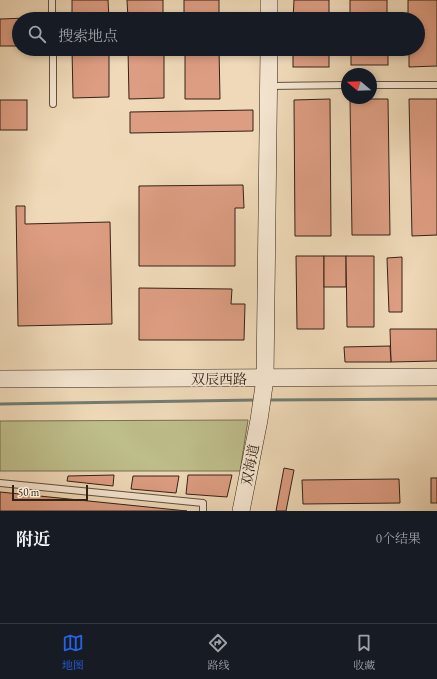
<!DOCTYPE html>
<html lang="zh">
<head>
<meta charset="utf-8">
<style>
  body { margin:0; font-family:"EB Garamond","Noto Serif SC",serif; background:#20242c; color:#f1f3f6 }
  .compass { position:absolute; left:341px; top:68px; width:36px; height:36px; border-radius:50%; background:#171b24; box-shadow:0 2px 6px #0003; rotate:289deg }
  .scale { position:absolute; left:12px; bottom:10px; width:76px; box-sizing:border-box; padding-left:4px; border:2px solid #342217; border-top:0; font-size:11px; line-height:14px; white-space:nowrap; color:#342217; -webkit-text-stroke:3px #f5e6d1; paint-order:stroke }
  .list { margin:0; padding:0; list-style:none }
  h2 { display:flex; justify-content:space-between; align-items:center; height:52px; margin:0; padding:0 16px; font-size:17px }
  h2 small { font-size:13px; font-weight:400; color:#9ea1a6 }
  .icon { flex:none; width:22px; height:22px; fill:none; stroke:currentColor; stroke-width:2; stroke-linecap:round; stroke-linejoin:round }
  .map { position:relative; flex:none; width:437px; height:511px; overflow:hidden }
  .search { position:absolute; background:#171b24; box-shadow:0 2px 6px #0003; left:12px; right:12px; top:12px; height:44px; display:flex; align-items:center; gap:10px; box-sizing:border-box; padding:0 14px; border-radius:22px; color:#9ea1a6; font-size:15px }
  .sheet { height:112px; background:#171b24 }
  nav { display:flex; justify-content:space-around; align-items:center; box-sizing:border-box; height:56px; border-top:1px solid #363941; background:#171b24; font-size:11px; color:#9ea1a6 }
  nav a { display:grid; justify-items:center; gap:2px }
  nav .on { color:#2563eb }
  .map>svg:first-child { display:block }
  .green { fill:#bebe8b; stroke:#797051 }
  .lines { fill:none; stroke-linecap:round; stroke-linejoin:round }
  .stream { stroke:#717d71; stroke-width:3 }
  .building { fill:#dd9d82; stroke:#342217 }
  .lane-casing { stroke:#63503f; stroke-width:8 }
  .secondary-casing { stroke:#342217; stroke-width:18 }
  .lane { stroke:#f5e6d1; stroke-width:6 }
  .secondary { stroke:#f5e6d1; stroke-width:17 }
  .labels { text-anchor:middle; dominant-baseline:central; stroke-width:3; stroke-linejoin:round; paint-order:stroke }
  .street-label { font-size:14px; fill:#342217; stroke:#f5e6d1 }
</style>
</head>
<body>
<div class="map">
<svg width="437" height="511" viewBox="0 0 437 511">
  <rect width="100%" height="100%" fill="#efd9b8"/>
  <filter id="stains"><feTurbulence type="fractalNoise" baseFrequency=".005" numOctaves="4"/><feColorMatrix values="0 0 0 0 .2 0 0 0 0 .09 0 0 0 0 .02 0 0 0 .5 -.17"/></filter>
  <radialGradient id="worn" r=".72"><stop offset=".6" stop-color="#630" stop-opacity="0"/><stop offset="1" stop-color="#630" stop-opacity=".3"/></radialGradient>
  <polygon class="green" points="248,420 240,471 0,471 0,421"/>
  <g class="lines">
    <g class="stream">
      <polyline points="267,400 437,399"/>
      <polyline points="0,404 257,400"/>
    </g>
  </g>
  <g class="building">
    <polygon points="72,0 108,0 109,19 72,19"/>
    <polygon points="127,0 163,0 163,19 128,19"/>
    <rect x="184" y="0" width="35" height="19"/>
    <polygon points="294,0 329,0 329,19 293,19"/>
    <rect x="350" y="0" width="37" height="19"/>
    <polygon points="408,0 437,0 437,66 409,67 409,49 418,49 418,19 408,19"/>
    <polygon points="27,18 19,19 19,46 0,46 0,19"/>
    <polygon points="72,49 109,49 109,97 73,98"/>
    <polygon points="128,49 164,49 164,98 129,99"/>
    <polygon points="185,49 219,49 220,99 185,99"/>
    <rect x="293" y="49" width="36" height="18"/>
    <rect x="351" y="49" width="37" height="16"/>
    <polygon points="330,99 331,236 295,236 294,100"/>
    <polygon points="350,99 388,99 390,235 352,235"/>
    <polygon points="409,99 437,99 437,235 412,236"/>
    <rect x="0" y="100" width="27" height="30"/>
    <polygon points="253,110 253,131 130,133 130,112"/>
    <polygon points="243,185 244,208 235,208 235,266 139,266 139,186"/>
    <polygon points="16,206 25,206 25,224 110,222 112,324 18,326"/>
    <polygon points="296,256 324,256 324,329 297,329"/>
    <rect x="324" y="256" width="22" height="31"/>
    <polygon points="346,256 374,256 374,327 347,327"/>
    <polygon points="402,257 402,312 389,312 387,258"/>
    <polygon points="139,288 232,289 231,304 245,304 244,340 139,340"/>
    <polygon points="390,329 437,329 437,361 391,362"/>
    <polygon points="390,346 391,362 345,362 344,347"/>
    <polygon points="284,468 294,470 286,511 276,511"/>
    <polygon points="114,475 113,486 67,481 68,476"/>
    <polygon points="188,475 232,475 227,497 186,494"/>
    <polygon points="133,476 179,476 176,493 131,489"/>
    <rect x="431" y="478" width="6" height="25"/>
    <polygon points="399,479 400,503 303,504 302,480"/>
    <polygon points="0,492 187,511 0,511"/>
  </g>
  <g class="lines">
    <g class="lane-casing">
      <g id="lane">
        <polyline points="52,0 52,19"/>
        <polyline points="53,49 53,104"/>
        <polyline points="371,85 437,85"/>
        <polyline points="270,86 347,85"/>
        <polyline points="0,483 203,503 203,511"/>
      </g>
    </g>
    <g class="secondary-casing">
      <g id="secondary">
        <polyline points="269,19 269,0"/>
        <polyline points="0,379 437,377"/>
        <polyline points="241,511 259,420 265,379 269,49"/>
      </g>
    </g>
    <use href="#lane" class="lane"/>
    <use href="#secondary" class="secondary"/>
  </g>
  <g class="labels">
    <g class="street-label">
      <text x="219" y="379">双辰西路</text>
      <text transform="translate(250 465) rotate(-79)">双海道</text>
    </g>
  </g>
  <rect width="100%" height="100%" filter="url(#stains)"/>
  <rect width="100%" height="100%" fill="url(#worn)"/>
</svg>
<svg class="compass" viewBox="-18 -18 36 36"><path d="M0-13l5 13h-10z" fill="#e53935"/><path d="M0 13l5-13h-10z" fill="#9ea1a6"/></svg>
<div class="scale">50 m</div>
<div class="search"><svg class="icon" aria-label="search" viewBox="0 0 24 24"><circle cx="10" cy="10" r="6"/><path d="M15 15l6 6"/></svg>搜索地点</div>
</div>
<section class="sheet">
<h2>附近<small>0个结果</small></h2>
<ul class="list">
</ul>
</section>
<nav>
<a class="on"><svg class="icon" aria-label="map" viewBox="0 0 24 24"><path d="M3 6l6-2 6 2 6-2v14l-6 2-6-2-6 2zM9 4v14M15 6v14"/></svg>地图</a>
<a><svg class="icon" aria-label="directions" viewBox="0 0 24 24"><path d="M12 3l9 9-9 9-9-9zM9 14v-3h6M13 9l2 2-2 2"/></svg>路线</a>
<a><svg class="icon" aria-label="saved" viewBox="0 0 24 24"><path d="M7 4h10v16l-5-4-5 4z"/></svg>收藏</a>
</nav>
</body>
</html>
